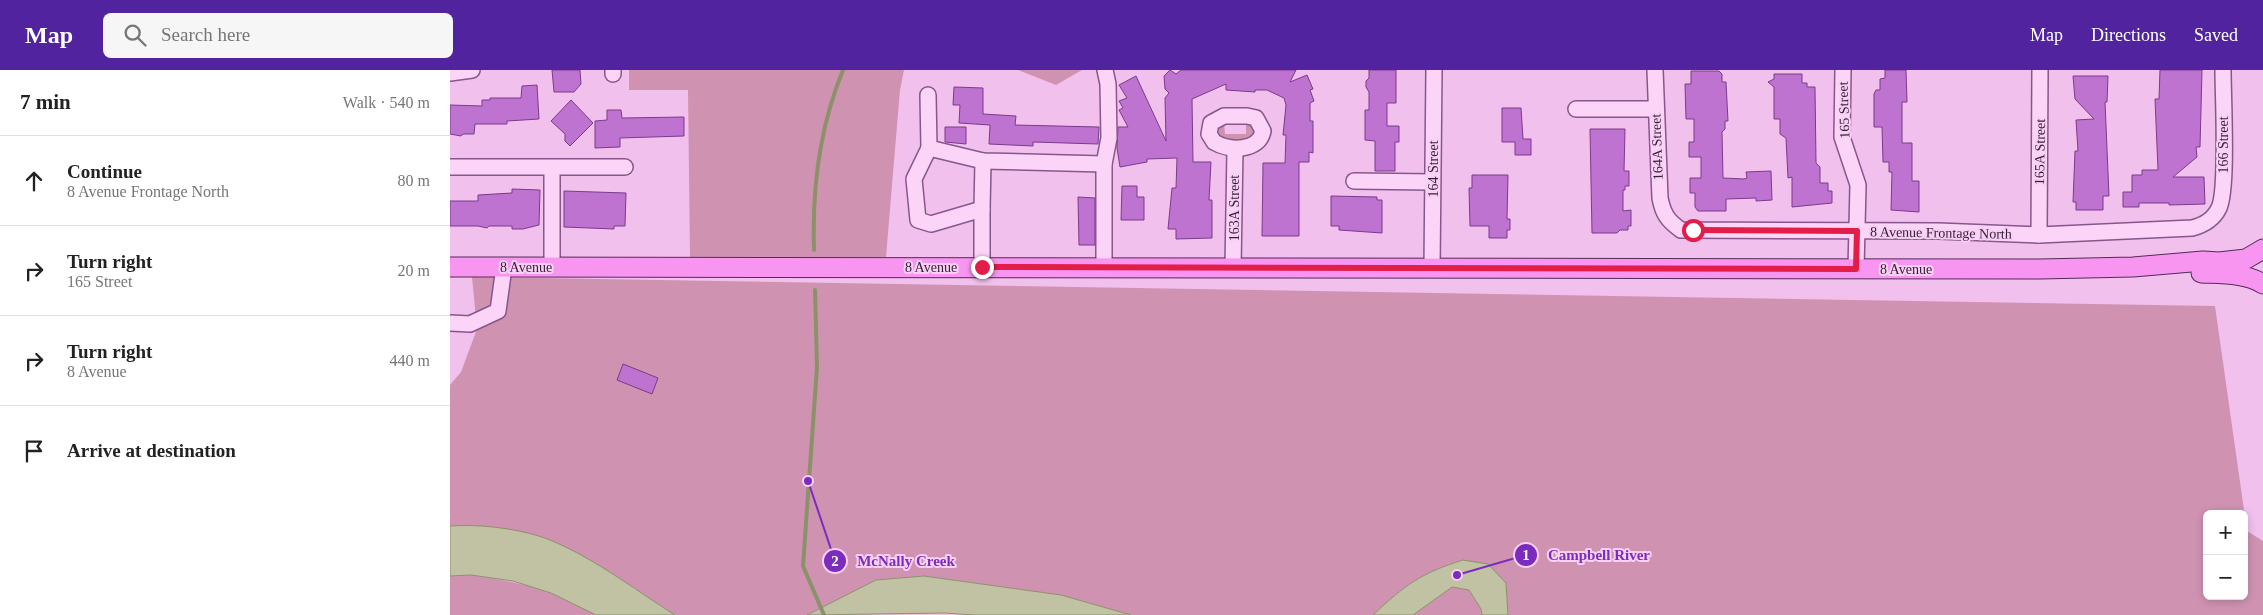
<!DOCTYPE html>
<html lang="en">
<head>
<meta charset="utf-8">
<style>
  body { margin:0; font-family:"Times New Roman",serif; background:#f6f6f6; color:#222 }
  .controls { position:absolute; right:15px; bottom:15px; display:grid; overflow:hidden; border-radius:8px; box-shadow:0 2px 8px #0003 }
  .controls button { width:45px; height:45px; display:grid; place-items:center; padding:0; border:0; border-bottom:1px solid #e0e0e0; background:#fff; color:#222; font:25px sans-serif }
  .stop { position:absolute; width:15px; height:15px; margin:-11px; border:4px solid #e11d48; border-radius:50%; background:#fff }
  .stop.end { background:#e11d48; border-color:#fff; box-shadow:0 1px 5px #0008 }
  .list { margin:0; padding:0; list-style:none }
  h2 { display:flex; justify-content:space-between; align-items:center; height:65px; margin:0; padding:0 20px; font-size:21px }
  h2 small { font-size:16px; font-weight:400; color:#767676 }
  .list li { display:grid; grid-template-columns:32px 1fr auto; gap:15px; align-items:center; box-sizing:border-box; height:90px; padding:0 20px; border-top:1px solid #e0e0e0 }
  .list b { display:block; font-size:19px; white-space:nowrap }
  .list p { margin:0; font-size:16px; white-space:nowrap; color:#767676 }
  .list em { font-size:16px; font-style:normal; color:#767676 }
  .icon { flex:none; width:28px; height:28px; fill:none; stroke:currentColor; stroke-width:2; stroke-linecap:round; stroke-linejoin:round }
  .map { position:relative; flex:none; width:1813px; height:545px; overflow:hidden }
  header { display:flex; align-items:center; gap:30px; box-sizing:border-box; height:70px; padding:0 25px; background:#51239e; color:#fff }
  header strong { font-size:24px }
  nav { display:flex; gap:28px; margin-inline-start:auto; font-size:18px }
  .search { width:350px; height:45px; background:#f6f6f6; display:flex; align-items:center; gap:12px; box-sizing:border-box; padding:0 18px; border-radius:8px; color:#767676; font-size:19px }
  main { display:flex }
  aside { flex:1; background:#fff }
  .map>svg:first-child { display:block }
  .green { fill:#cf93b1; fill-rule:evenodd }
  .water { fill:#c0c2a3; stroke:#8c916a }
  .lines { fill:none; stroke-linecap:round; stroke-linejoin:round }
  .stream { stroke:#8c916a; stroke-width:4 }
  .building { fill:#be73d1; stroke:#7a3b8c }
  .minor-casing { stroke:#87578b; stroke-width:18 }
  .major-casing { stroke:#522b58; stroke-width:21 }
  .minor { stroke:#fbd4f8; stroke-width:15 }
  .major { stroke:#f795f0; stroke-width:19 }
  .route { stroke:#e11d48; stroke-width:6 }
  .labels { text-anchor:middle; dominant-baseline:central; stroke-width:4; stroke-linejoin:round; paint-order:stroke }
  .street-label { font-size:14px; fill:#361c3a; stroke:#f8d0f4 }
  .leader { fill:none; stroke:#7b2cbf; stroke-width:2 }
  .callout-dot { fill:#7b2cbf; stroke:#f8d0f4; stroke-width:2 }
  .mark-label { font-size:15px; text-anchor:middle; font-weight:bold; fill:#fff }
  .callout-label { font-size:15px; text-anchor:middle; font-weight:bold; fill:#7b2cbf; stroke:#f8d0f4; stroke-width:4; stroke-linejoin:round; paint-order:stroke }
</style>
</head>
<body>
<header>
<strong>Map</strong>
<div class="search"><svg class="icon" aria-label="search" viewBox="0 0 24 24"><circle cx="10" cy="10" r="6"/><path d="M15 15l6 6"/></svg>Search here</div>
<nav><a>Map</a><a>Directions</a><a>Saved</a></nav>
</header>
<main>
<aside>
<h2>7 min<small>Walk · 540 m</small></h2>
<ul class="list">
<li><svg class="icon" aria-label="ahead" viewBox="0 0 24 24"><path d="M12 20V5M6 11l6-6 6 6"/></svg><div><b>Continue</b><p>8 Avenue Frontage North</p></div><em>80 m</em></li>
<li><svg class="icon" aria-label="right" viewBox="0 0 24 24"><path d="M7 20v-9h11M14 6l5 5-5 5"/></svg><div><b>Turn right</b><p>165 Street</p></div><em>20 m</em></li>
<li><svg class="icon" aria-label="right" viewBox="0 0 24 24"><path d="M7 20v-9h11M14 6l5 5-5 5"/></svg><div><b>Turn right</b><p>8 Avenue</p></div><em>440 m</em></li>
<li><svg class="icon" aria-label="arrive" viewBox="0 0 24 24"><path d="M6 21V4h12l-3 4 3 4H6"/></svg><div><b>Arrive at destination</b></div></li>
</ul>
</aside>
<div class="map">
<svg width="1813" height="545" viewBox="0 0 1813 545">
  <rect width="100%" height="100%" fill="#f1c0ed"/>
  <g class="green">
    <polygon points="179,0 454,0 450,20 436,187 240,188 238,20 179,20"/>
    <polygon points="568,0 632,0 606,15"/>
    <path d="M 774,52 L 775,64 L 796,64 L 796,52 L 802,54 L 805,61 L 804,66 C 792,72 778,72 767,65 L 767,57 Z"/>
    <path d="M 22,207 L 1765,236 L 1797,461 L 1813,471 L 1813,545 L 1058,545 L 1056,513 L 1013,490 C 971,503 955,515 923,545 L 681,545 L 611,525 L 474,506 L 426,510 L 357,545 L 225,545 L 132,487 L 43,457 L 0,456 L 0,315 L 11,302 L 27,259 ZM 1757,444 L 1794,444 L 1794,526 L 1757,526 Z"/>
    <path d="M 21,505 C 64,511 108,521 146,545 L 0,545 L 0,506 Z"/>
    <polygon points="1002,517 1019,520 1031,539 1032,545 963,545"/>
  </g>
  <g class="water">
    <path d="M 0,456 C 29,454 64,458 92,467 C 139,484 182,518 225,545 L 146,545 L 101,523 L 63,511 L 21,505 L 0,506 Z"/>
    <path d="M 1013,490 L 1038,494 L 1056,513 L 1058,545 L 1032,545 L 1031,539 L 1019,520 L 1002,517 L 963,545 L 923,545 C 955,515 971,503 1013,490 Z"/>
    <polygon points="474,506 611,525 681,545 525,545 494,543 357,545 426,510"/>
  </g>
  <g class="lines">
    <g class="stream">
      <path d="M 364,180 C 362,120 370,56 393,0"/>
      <polyline points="365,220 367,297 353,496 374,545"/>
    </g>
  </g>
  <g class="building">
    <polygon points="102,0 130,0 131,14 124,22 104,22"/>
    <polygon points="720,0 726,4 731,0 846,0 840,12 857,5 863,19 860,20 864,31 860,33 860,51 863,51 863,83 859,82 859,92 849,92 849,166 812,166 813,93 835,93 836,65 833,65 836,35 834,28 817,20 805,20 805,22 776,20 776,14 742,29 743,92 761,92 759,130 762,130 762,168 726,169 726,159 718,159 722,118 726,118 727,88 697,89 697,92 670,97 667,78 668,57 678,57 669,40 673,38 669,31 677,28 669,15 686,6 716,71 715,28 719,23 715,19 714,6"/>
    <polygon points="919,0 946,0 946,33 937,33 937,56 949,56 949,72 945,72 945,101 925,101 925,71 915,70 915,40 919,40 919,22 916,17 916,11 919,8"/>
    <polygon points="1435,0 1456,0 1457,32 1452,32 1452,73 1462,73 1462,111 1469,111 1469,142 1441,140 1442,102 1439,102 1439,92 1433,92 1432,57 1424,57 1424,24 1426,20 1430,20 1430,9 1435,8"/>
    <polygon points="1710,0 1752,0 1750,77 1746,77 1747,87 1723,107 1754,107 1755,134 1719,135 1719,133 1689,133 1689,137 1673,137 1673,122 1682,122 1682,105 1692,105 1692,100 1708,100 1705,29 1709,29"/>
    <polygon points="1241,1 1269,1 1272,4 1272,12 1276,12 1278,51 1275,51 1275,59 1272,62 1273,108 1294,109 1297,108 1296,102 1321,101 1322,130 1306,131 1306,128 1276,129 1276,141 1248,141 1245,137 1245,123 1240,123 1240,108 1251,108 1251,87 1239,87 1239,72 1244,72 1244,49 1236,49 1235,14 1241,14"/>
    <polygon points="1324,4 1352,4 1352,13 1357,13 1357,17 1365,17 1366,93 1370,97 1370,113 1378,113 1378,121 1382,121 1382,133 1342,137 1342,107 1338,108 1336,68 1330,64 1330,49 1324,49 1324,17 1318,12 1324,9"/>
    <polygon points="1623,6 1658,6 1657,32 1655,32 1659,126 1653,126 1653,140 1626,140 1626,132 1623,132 1625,81 1628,81 1626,50 1644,49 1625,29"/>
    <polygon points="87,15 89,49 57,51 57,54 25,54 24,64 13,64 11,66 0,64 0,35 32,36 32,30 40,30 40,28 71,28 72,16"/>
    <polygon points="504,17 533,18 533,44 566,46 565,55 649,57 648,74 583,72 583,76 539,74 540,55 509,53 510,35 503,35"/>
    <polygon points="121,30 143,53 120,76 115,71 115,64 101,51"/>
    <polygon points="1052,38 1071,38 1073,69 1081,69 1081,85 1065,85 1065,72 1052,72"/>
    <polygon points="157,40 171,40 172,48 234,47 234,66 170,68 170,77 145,78 145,51 157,50"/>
    <polygon points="495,57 516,57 516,74 495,72"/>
    <polygon points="1140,59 1175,59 1174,101 1179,101 1179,116 1175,116 1175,120 1173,120 1173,141 1181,140 1181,156 1178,156 1178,160 1170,160 1167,163 1142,163"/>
    <polygon points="1022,105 1058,105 1057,149 1060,149 1060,160 1057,160 1057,168 1039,168 1039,156 1020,156 1019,118 1022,118"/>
    <polygon points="672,116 687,116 687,127 694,127 694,150 671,150"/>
    <polygon points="62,119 90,120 89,155 73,159 62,159 62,156 39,156 37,158 28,156 0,156 0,131 28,131 28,125 62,123"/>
    <polygon points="114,121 176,123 175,156 164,156 164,159 114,157"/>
    <polygon points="881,126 927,127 927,130 932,130 932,163 889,160 889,156 881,156"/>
    <polygon points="628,127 645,128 645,175 629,175"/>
    <polygon points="173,294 208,308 202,324 167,310"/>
  </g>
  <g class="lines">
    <g class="minor-casing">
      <g id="minor">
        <path d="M 1205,0 L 1210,128 C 1213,144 1218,151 1231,160 L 1488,161 L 1589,165 L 1742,158 C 1754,155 1763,150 1769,138 C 1778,119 1773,27 1773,0"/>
        <polyline points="1393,0 1392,67 1408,115 1406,199"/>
        <polyline points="0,3 22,0"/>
        <polyline points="163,4 163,0"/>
        <polyline points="478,25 479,78 533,91 654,94"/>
        <polyline points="1126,39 1206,39"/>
        <path d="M 774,46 L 797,46 L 806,48 L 813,61 C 809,82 779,81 764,72 L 759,64 L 761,53 Z"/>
        <polyline points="479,78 464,109 468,150 481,154 532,139 533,91"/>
        <polyline points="0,97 175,97"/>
        <polyline points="904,111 982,112"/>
        <polyline points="532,139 532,197"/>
        <polyline points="1589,165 1590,0"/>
        <polyline points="102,197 102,98"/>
        <polyline points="654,197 654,94 659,68 658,14 655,0"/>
        <polyline points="783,198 785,79"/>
        <polyline points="982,198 984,0"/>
        <polyline points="0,253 20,254 48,241 54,197"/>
      </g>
    </g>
    <g class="major-casing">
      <g id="major">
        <polyline points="0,197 1590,199 1683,197 1753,191 1769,192 1796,189 1813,179"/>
        <path d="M 1751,203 C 1771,204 1796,203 1813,214"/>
      </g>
    </g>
    <use href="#minor" class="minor"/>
    <use href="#major" class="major"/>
  </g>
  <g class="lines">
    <polyline class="route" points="532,197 1406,199 1407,161 1243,160"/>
  </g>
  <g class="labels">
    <g class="street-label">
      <text transform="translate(1394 40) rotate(-92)">165 Street</text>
      <text transform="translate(1773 75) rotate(-90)">166 Street</text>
      <text transform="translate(1207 77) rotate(-92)">164A Street</text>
      <text transform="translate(1590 82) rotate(-89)">165A Street</text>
      <text transform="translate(983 99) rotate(-90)">164 Street</text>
      <text transform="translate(784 138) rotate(-90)">163A Street</text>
      <text transform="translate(1491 163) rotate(1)">8 Avenue Frontage North</text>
      <text x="76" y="197">8 Avenue</text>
      <text x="481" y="197">8 Avenue</text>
      <text x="1456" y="199">8 Avenue</text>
    </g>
  </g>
  <path class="leader" d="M1007 505L1076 485M358 411L385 491"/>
  <g class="callout-dot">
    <circle cx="1007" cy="505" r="5"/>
    <circle cx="358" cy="411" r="5"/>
    <circle cx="1076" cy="485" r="12"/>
    <circle cx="385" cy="491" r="12"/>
  </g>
  <g class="mark-label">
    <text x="1076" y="490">1</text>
    <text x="385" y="496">2</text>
  </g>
  <g class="callout-label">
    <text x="1149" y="490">Campbell River</text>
    <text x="456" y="496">McNally Creek</text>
  </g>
</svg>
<div class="controls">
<button>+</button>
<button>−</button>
</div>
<div class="stop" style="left:1243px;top:160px"></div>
<div class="stop end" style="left:532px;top:197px"></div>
</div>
</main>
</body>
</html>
